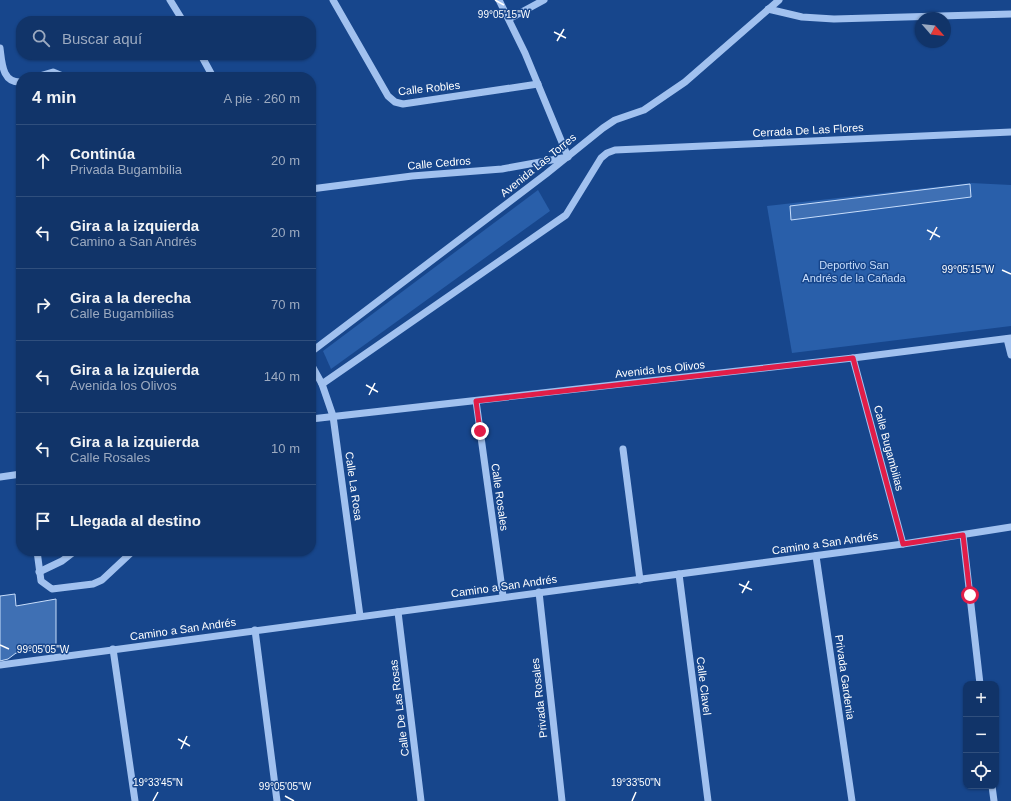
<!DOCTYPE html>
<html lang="es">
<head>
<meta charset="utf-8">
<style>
  body { margin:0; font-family:Helvetica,sans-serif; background:#1a3c6f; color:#f1f3f6 }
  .controls { position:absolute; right:12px; bottom:12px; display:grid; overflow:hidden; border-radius:8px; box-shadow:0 1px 3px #0004 }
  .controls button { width:36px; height:36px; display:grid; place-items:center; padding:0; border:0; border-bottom:1px solid #304f7d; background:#113469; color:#f1f3f6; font:20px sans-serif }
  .compass { position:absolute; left:915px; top:12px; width:36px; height:36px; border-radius:50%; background:#113469; box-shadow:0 1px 3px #0004; rotate:118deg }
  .stop { position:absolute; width:12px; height:12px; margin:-9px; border:3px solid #e11d48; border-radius:50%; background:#fff }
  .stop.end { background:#e11d48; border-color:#fff; box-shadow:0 1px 4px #0008 }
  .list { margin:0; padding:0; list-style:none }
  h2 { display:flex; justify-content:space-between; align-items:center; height:52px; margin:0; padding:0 16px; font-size:17px }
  h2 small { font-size:13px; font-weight:400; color:#9caac0 }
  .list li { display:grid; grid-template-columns:26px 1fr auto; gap:12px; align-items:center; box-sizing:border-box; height:72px; padding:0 16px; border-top:1px solid #304f7d }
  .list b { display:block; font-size:15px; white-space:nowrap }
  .list p { margin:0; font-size:13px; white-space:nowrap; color:#9caac0 }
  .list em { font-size:13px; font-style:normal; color:#9caac0 }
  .icon { flex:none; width:22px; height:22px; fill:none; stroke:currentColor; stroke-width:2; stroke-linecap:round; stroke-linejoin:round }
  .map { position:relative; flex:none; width:1011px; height:801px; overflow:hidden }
  .search { position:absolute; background:#113469; box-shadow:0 1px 3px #0004; left:16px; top:16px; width:300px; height:44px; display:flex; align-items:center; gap:10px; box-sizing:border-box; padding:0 14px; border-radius:16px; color:#9caac0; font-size:15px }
  .panel { position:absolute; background:#113469; box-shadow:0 1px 3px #0004; left:16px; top:72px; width:300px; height:484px; border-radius:16px }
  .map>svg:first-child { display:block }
  .green { fill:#295faa }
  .building { fill:#3f70b4; stroke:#c7ddfb }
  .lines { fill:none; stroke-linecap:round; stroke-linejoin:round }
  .minor { stroke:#a1c1ef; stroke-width:7 }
  .route { stroke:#e11d48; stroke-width:5 }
  .ticks { fill:none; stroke:#fff; stroke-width:1.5 }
  .labels { text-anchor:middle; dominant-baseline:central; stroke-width:3; stroke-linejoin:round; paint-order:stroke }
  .street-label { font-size:11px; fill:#fff; stroke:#17468c }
  .park-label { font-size:11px; fill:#c7ddfb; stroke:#17468c }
  .ticks-label { font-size:10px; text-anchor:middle; fill:#fff; stroke:#17468c; stroke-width:3; stroke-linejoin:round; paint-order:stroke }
</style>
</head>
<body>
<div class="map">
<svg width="1011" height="801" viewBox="0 0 1011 801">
  <rect width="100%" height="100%" fill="#17468c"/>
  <g class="green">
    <polygon points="971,183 1011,185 1011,326 792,353 767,206"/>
    <polygon points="538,190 550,211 331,369 323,351"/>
  </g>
  <g class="building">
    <polygon points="970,184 971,197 791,220 790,206"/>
    <polygon points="15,594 16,606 56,599 56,646 16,653 8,659 0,661 0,596"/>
  </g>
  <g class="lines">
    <g class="minor">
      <polyline points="170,0 183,21"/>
      <polyline points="333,0 388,96 395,102 403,104 538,84"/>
      <polyline points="768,9 802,17 834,19 1011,14"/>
      <polyline points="509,19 544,0"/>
      <path d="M 0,48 C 2,63 2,83 21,82"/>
      <polyline points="201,55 213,77"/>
      <polyline points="36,77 53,72 65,77"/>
      <polyline points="311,189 412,176 502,169 568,157 525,53 499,0"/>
      <polyline points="1007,339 1011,355"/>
      <polyline points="311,352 546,174 603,128 615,120 644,110 685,82 779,0"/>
      <polyline points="853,358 903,544"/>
      <polyline points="311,364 322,384 333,416 360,616"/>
      <polyline points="322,384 566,215 601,158 607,153 615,150 1011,132"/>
      <polyline points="476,401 503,596"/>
      <polyline points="311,419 853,358 1011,338"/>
      <polyline points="623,449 640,580"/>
      <polyline points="0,477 21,474"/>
      <polyline points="963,535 980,684"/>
      <polyline points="37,551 41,581 52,589 93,584 102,580 133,551"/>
      <polyline points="816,556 852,801"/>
      <polyline points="39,572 62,561 75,551"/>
      <polyline points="679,574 708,801"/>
      <polyline points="539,592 562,801"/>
      <polyline points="398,612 421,801"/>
      <polyline points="255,630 277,801"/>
      <polyline points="113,649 135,801"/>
      <polyline points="0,665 903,544 1011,527"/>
      <polyline points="992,786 994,801"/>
    </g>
  </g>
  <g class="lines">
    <polyline class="route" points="480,431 476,401 853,358 903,544 963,535 970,595"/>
  </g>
  <path class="ticks" d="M 495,0 L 504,5M 554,32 L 566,38M 557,41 L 564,29M 927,230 L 940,237M 930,240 L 937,227M 1002,270 L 1011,274M 366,385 L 378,392M 369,395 L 375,383M 739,584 L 752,590M 742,593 L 749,581M 0,645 L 9,649M 178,739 L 190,746M 181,749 L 187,736M 285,796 L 294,801M 153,801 L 158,792M 632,801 L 636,792"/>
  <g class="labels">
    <g class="street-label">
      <text transform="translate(429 88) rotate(-6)">Calle Robles</text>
      <text transform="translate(808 130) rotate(-3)">Cerrada De Las Flores</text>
      <text transform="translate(439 163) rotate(-5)">Calle Cedros</text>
      <text transform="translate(538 165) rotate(-39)">Avenida Las Torres</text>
      <text transform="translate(660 369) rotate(-6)">Avenida los Olivos</text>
      <text transform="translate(889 448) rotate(75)">Calle Bugambilias</text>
      <text transform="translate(354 486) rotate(82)">Calle La Rosa</text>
      <text transform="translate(500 497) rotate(82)">Calle Rosales</text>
      <text transform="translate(825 543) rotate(-8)">Camino a San Andrés</text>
      <text transform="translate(504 586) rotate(-8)">Camino a San Andrés</text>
      <text transform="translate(183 629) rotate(-8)">Camino a San Andrés</text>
      <text transform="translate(845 677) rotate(82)">Privada Gardenia</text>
      <text transform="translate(704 686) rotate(83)">Calle Clavel</text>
      <text transform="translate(539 698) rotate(-96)">Privada Rosales</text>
      <text transform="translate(399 708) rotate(-97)">Calle De Las Rosas</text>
    </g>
    <g class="park-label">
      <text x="854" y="265">Deportivo San<tspan x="854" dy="13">Andrés de la Cañada</tspan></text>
    </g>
  </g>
  <g class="ticks-label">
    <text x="504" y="18">99°05'15"W</text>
    <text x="968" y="273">99°05'15"W</text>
    <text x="43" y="653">99°05'05"W</text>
    <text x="158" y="786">19°33'45"N</text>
    <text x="636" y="786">19°33'50"N</text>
    <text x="285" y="790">99°05'05"W</text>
  </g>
</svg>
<div class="controls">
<button>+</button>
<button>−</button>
<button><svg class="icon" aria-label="locate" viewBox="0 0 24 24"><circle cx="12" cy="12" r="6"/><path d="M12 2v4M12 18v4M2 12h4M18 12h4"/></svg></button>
</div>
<svg class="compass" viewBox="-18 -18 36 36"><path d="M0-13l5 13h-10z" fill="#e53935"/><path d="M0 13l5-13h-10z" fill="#9caac0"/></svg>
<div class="stop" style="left:970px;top:595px"></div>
<div class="stop end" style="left:480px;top:431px"></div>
<div class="search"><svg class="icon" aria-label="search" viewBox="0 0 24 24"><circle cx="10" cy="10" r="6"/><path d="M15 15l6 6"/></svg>Buscar aquí</div>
<section class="panel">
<h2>4 min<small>A pie · 260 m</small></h2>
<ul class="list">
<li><svg class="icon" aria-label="ahead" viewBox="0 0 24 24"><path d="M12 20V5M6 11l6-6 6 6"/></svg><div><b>Continúa</b><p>Privada Bugambilia</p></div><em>20 m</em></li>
<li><svg class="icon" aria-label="left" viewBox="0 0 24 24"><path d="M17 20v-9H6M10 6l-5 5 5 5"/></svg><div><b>Gira a la izquierda</b><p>Camino a San Andrés</p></div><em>20 m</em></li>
<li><svg class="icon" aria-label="right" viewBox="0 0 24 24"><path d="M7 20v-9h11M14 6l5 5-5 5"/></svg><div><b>Gira a la derecha</b><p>Calle Bugambilias</p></div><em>70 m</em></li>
<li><svg class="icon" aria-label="left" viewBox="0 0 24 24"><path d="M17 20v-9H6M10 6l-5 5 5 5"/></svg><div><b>Gira a la izquierda</b><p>Avenida los Olivos</p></div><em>140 m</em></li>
<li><svg class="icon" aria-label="left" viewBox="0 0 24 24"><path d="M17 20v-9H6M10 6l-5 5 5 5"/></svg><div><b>Gira a la izquierda</b><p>Calle Rosales</p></div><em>10 m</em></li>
<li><svg class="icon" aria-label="arrive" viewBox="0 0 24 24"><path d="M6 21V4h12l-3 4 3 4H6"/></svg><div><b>Llegada al destino</b></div></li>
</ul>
</section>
</div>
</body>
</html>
